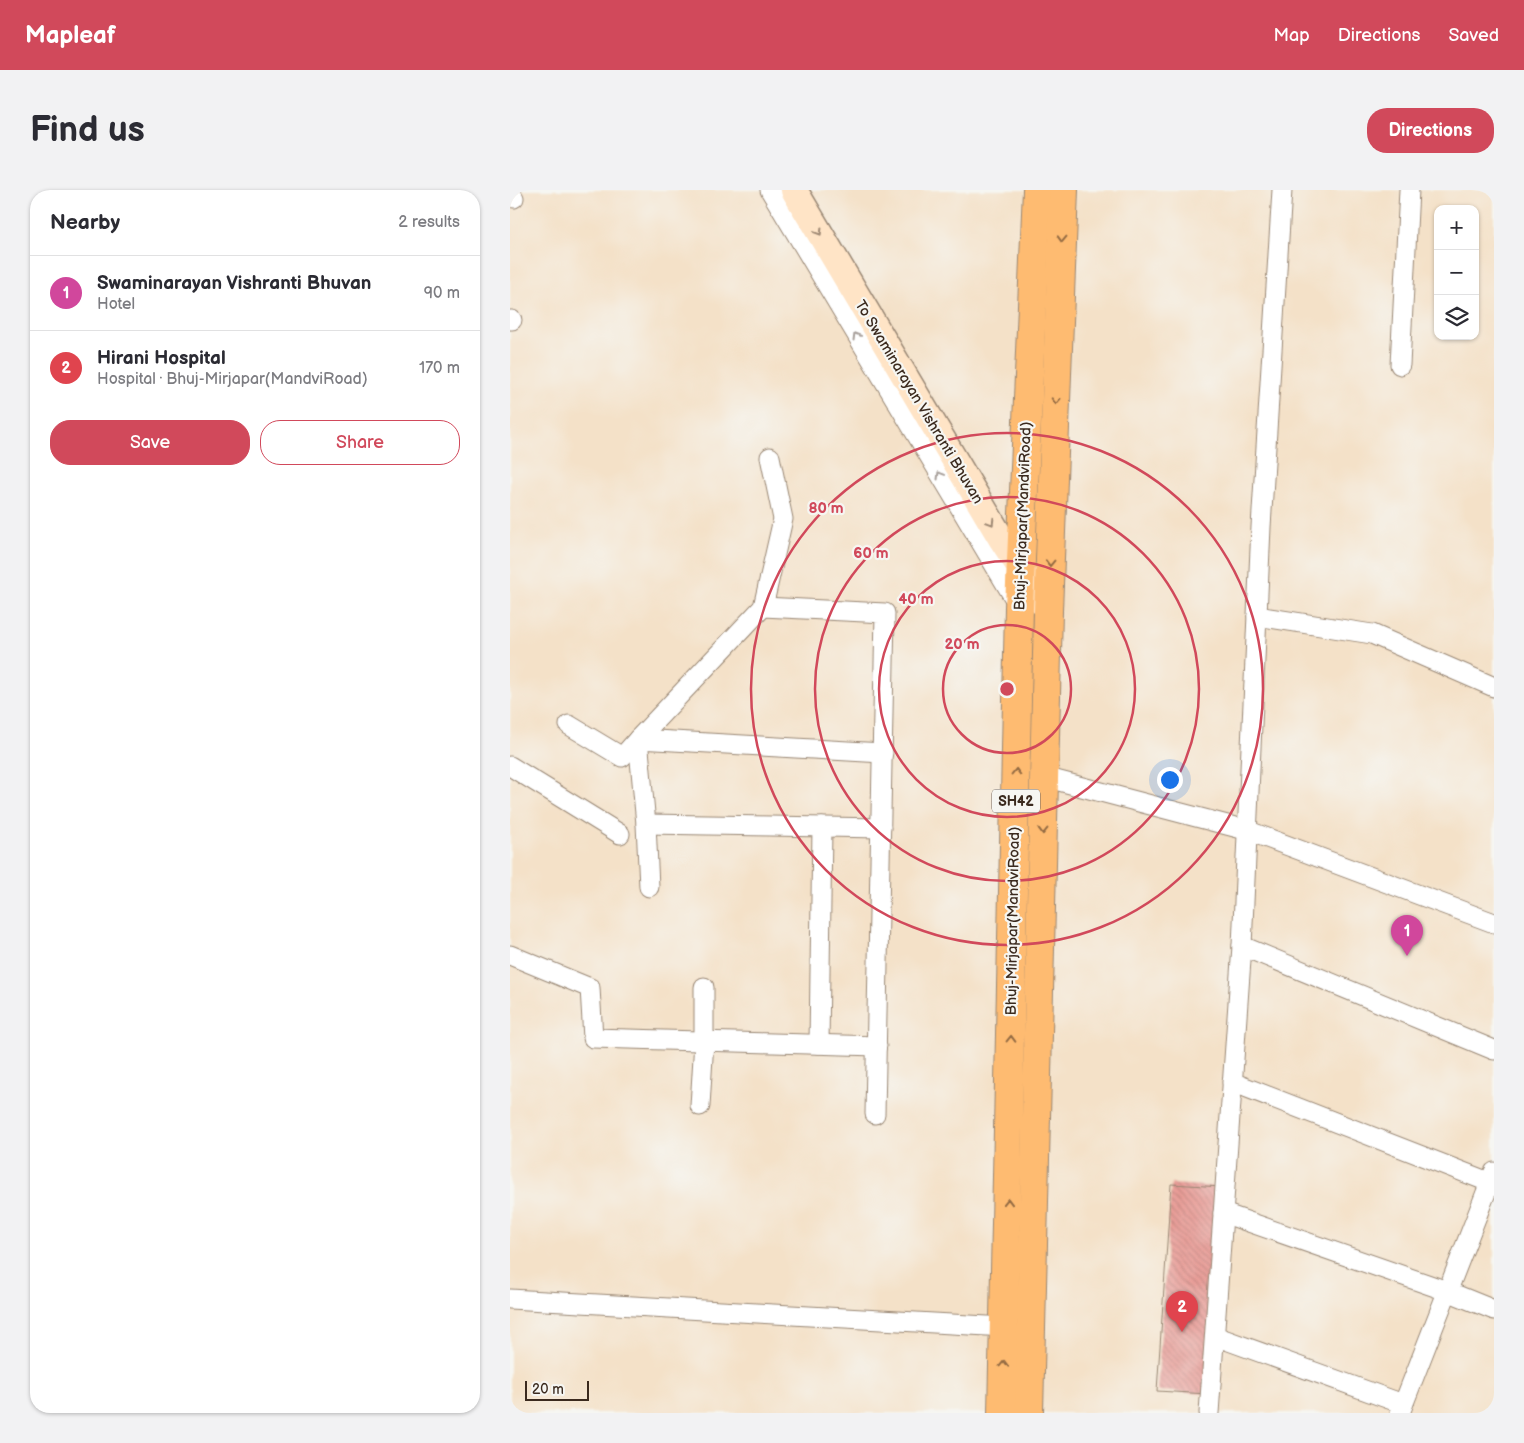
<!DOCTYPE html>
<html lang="en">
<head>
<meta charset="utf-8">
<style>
  body { margin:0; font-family:"Balsamiq Sans",sans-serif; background:#f2f2f3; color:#2b2b33 }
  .controls { position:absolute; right:15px; top:15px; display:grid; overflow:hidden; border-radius:10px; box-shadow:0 1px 4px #0004 }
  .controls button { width:45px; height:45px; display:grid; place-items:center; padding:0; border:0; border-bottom:1px solid #e1e1e2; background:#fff; color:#2b2b33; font:25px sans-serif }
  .scale { position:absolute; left:15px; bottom:12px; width:64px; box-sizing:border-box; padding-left:5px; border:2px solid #3b2a1e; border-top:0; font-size:14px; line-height:18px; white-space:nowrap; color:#3b2a1e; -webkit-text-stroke:4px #f6f6f2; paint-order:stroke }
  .you { position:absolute; left:659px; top:589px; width:18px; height:18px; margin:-12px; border:4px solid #fff; border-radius:50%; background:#1a73e8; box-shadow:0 0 0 8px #1a73e833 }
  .badge { display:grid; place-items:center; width:32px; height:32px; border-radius:50%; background:#d1495b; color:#fff; font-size:16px; font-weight:700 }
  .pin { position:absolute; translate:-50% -41px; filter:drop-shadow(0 1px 2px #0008) }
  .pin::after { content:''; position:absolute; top:26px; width:18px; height:15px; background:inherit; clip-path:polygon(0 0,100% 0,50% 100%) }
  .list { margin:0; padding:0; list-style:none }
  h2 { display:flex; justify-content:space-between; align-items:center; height:65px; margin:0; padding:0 20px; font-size:21px }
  h2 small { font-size:16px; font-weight:400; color:#7c7c81 }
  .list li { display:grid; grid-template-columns:32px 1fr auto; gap:15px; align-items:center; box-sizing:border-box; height:75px; padding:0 20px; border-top:1px solid #e1e1e2 }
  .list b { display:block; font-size:19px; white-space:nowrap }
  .list p { margin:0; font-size:16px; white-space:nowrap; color:#7c7c81 }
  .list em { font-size:16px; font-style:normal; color:#7c7c81 }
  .actions { display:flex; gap:10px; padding:15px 20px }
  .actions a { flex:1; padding:11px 0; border:1px solid #d1495b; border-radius:20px; text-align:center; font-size:18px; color:#d1495b }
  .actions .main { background:#d1495b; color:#fff }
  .icon { flex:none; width:28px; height:28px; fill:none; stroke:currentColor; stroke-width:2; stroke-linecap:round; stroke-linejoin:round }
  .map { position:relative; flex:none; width:984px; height:1223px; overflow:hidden; border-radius:20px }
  header { display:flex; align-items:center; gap:30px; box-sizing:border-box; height:70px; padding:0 25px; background:#d1495b; color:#fff }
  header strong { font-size:24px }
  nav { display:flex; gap:28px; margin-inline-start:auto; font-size:18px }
  .intro { display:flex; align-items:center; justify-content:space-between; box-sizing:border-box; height:120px; padding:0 30px }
  h1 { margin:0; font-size:35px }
  .button { padding:12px 22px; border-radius:20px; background:#d1495b; color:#fff; font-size:18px; font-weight:700 }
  main { display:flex; gap:30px; padding:0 30px }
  aside { flex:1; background:#fff; border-radius:20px; box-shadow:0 1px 4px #0004 }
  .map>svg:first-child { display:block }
  .building { fill:url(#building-back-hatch) }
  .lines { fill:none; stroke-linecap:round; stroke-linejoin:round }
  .minor-casing { stroke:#988673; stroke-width:21 }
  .secondary-casing { stroke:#988673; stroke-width:29 }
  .primary-casing { stroke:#988673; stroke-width:30 }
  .minor { stroke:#fff; stroke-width:19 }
  .secondary { stroke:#ffe4c6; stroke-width:26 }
  .primary { stroke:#febb71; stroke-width:28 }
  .oneway { stroke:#9d8772 }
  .oneway2 { stroke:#936b43 }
  .oneway3 { stroke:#a79f9a }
  .ring { fill:none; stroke:#d1495b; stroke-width:2.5 }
  .labels { text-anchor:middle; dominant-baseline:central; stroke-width:4.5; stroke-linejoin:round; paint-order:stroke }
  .shield { fill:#f6f6f2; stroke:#73675e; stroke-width:1 }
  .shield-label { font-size:14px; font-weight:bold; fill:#3b2a1e }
  .street-label { font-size:15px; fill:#3b2a1e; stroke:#f6f6f2 }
  .centre { fill:#d1495b; stroke:#f6f6f2; stroke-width:2.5 }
  .ring-label { font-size:15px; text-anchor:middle; font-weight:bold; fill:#d1495b; stroke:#f6f6f2; stroke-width:4.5; stroke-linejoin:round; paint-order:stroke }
</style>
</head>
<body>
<header>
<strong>Mapleaf</strong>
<nav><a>Map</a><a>Directions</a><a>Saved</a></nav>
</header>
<div class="intro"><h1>Find us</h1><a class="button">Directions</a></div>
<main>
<aside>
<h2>Nearby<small>2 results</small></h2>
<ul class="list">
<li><span class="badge" style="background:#d1479c">1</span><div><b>Swaminarayan Vishranti Bhuvan</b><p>Hotel</p></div><em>90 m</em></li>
<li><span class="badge" style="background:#e0444e">2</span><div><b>Hirani Hospital</b><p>Hospital · Bhuj-Mirjapar(MandviRoad)</p></div><em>170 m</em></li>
</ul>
<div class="actions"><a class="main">Save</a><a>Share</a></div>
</aside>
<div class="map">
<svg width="984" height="1223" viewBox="0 0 984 1223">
  <defs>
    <pattern id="building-back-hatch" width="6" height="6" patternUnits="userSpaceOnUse" patternTransform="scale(1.25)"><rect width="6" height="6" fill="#e7928c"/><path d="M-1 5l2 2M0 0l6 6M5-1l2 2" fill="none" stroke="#bc7772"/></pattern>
  </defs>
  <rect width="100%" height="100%" fill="#f6f6f2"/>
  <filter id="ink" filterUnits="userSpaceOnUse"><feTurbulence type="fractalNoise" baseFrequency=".02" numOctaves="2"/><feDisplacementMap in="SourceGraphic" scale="10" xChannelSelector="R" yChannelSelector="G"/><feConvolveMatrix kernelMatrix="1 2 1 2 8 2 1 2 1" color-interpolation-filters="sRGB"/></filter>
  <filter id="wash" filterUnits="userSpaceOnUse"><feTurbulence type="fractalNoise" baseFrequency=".0096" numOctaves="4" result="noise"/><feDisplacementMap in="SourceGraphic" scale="20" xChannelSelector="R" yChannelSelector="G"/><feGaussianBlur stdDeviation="1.12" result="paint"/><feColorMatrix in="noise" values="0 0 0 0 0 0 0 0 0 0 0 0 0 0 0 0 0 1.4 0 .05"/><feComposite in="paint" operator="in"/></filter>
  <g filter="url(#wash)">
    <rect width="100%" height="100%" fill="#f4e1c8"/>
    <g id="blocks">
      <polygon class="building" points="661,994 712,997 698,1204 647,1201"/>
    </g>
  </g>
  <g filter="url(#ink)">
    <use href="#blocks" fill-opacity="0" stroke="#988673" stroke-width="1"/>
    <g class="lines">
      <g class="minor-casing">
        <g id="minor">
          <polyline points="260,0 509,416"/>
          <polyline points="0,6 4,8"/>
          <polyline points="0,130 2,130"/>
          <polyline points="890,175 899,0"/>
          <polyline points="253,417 375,423 365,924"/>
          <polyline points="747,426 862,444 984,497"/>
          <polyline points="59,535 112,567 128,549 373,563"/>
          <polyline points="0,576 110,644"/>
          <polyline points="534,587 736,640 984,733"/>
          <polyline points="136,634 371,638"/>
          <polyline points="139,697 136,634 128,549 253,417 273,329 260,267"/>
          <polyline points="732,756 984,860"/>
          <polyline points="0,765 80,798 83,848 367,856"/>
          <polyline points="309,854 312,637"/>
          <polyline points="722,892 984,994"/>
          <polyline points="190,916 194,851 194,797"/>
          <polyline points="713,1023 937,1101 984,1120"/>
          <polyline points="0,1109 495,1137"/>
          <polyline points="705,1146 893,1214"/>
          <polyline points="699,1223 732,756 751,337 772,0"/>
          <polyline points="890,1223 984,982"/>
        </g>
      </g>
      <g class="secondary-casing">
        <polyline id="secondary" points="284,0 492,350 538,421"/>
      </g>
      <g class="primary-casing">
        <g id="primary">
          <polyline points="492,1223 509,417 527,0"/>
          <polyline points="519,1223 538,421 554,0"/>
        </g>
      </g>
      <use href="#minor" class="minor"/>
      <use href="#secondary" class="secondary"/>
      <use href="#primary" class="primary"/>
    </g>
    <defs><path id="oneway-chevron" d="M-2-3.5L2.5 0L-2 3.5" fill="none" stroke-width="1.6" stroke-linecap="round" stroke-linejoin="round" transform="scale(1.25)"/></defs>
    <g class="oneway">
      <use href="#oneway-chevron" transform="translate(309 42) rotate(59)"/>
      <use href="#oneway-chevron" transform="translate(481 332) rotate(59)"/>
    </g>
    <g class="oneway2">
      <use href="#oneway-chevron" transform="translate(552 49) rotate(92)"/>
      <use href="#oneway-chevron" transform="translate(546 211) rotate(92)"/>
      <use href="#oneway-chevron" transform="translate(540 373) rotate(92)"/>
      <use href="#oneway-chevron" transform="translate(506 582) rotate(-89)"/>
      <use href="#oneway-chevron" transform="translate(533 641) rotate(91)"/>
      <use href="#oneway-chevron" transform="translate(501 849) rotate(-89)"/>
      <use href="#oneway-chevron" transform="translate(498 1012) rotate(-89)"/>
      <use href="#oneway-chevron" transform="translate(494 1174) rotate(-88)"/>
    </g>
    <g class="oneway3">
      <use href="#oneway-chevron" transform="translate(346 146) rotate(-121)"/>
      <use href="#oneway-chevron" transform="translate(430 285) rotate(-121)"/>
    </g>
  </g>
  <g class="ring">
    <circle cx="497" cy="499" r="64"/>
    <circle cx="497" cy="499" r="128"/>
    <circle cx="497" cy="499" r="192"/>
    <circle cx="497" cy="499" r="256"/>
  </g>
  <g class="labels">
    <rect class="shield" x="482" y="599.5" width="48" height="23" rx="4"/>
    <g class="shield-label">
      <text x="506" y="611">SH42</text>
    </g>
    <g class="street-label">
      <text transform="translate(409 212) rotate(59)">To Swaminarayan Vishranti Bhuvan</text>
      <text transform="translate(513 326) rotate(-88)">Bhuj-Mirjapar(MandviRoad)</text>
      <text transform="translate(503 731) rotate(-89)">Bhuj-Mirjapar(MandviRoad)</text>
    </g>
  </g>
  <circle cx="497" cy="499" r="8" class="centre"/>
  <g class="ring-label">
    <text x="316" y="323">80 m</text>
    <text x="361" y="368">60 m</text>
    <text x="406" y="414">40 m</text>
    <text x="452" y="459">20 m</text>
  </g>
</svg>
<div class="controls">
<button>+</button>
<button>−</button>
<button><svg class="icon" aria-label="layers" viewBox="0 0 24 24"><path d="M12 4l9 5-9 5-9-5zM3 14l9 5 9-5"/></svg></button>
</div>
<div class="scale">20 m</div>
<div class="you"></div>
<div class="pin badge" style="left:897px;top:766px;background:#d1479c">1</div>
<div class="pin badge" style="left:672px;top:1142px;background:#e0444e">2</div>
</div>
</main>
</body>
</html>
